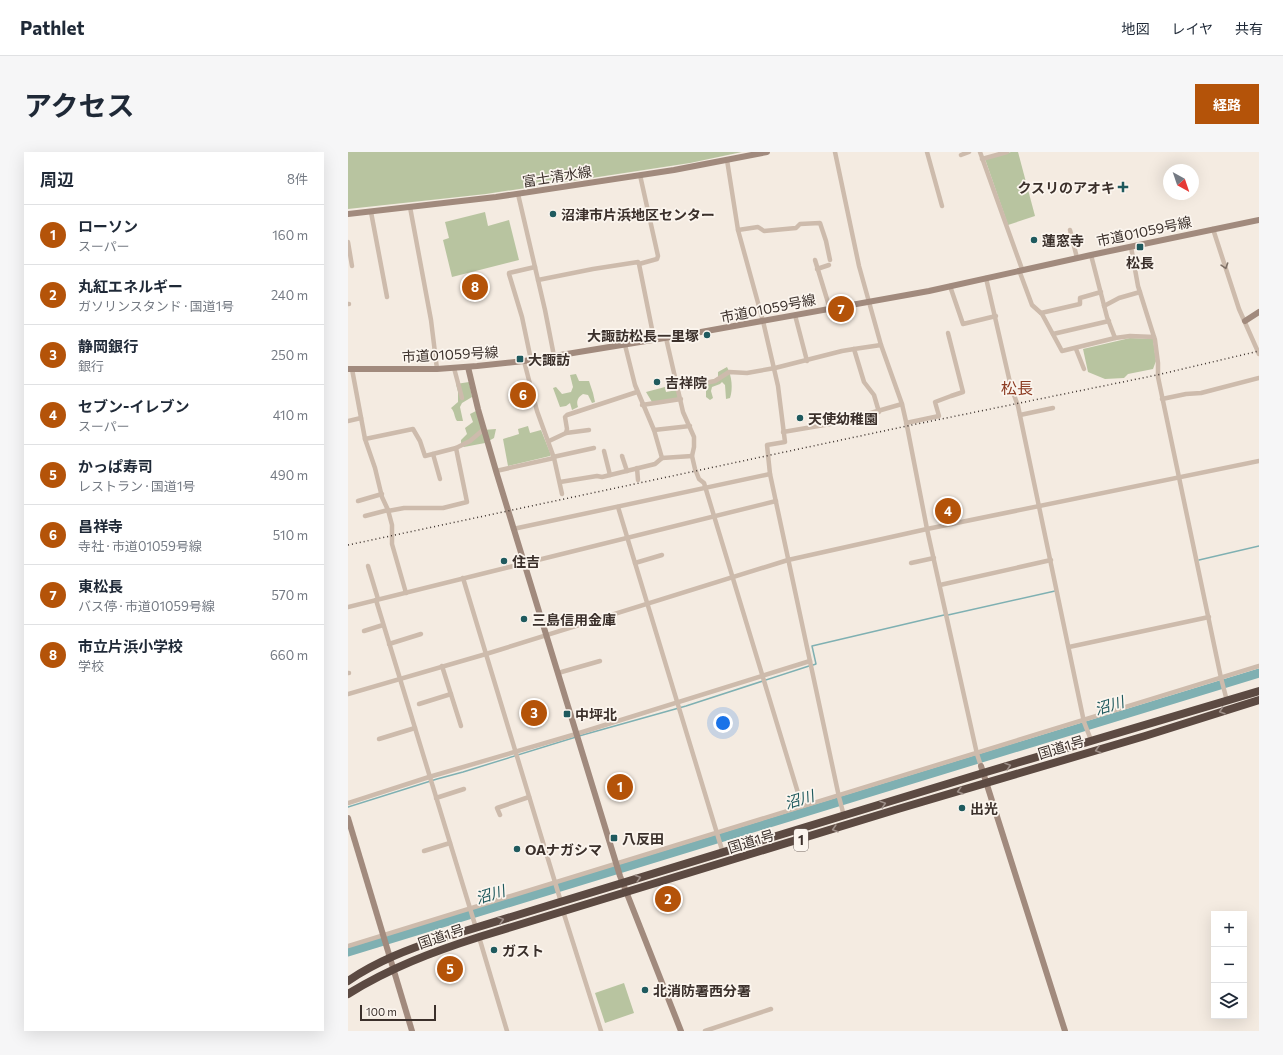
<!DOCTYPE html>
<html lang="ja">
<head>
<meta charset="utf-8">
<style>
  body { margin:0; font-family:Commissioner,"Noto Sans JP",sans-serif; background:#f6f6f7; color:#1f2937 }
  .controls { position:absolute; right:12px; bottom:12px; display:grid; overflow:hidden; border-radius:0px; box-shadow:0 4px 16px #0002 }
  .controls button { width:36px; height:36px; display:grid; place-items:center; padding:0; border:0; border-bottom:1px solid #e0e1e3; background:#fff; color:#1f2937; font:20px sans-serif }
  .compass { position:absolute; left:815px; top:12px; width:36px; height:36px; border-radius:50%; background:#fff; box-shadow:0 4px 16px #0002; rotate:140deg }
  .scale { position:absolute; left:12px; bottom:10px; width:76px; box-sizing:border-box; padding-left:4px; border:2px solid #3b302b; border-top:0; font-size:11px; line-height:14px; white-space:nowrap; color:#3b302b; -webkit-text-stroke:3px #fbf5ee; paint-order:stroke }
  .you { position:absolute; left:375px; top:571px; width:14px; height:14px; margin:-10px; border:3px solid #fff; border-radius:50%; background:#1a73e8; box-shadow:0 0 0 6px #1a73e833 }
  .badge { display:grid; place-items:center; width:26px; height:26px; border-radius:50%; background:#b45309; color:#fff; font-size:13px; font-weight:700 }
  .pin { position:absolute; translate:-50% -50%; border:2px solid #fff; box-shadow:0 1px 4px #0006 }
  .list { margin:0; padding:0; list-style:none }
  h2 { display:flex; justify-content:space-between; align-items:center; height:52px; margin:0; padding:0 16px; font-size:17px }
  h2 small { font-size:13px; font-weight:400; color:#747a83 }
  .list li { display:grid; grid-template-columns:26px 1fr auto; gap:12px; align-items:center; box-sizing:border-box; height:60px; padding:0 16px; border-top:1px solid #e0e1e3 }
  .list b { display:block; font-size:15px; white-space:nowrap }
  .list p { margin:0; font-size:13px; white-space:nowrap; color:#747a83 }
  .list em { font-size:13px; font-style:normal; color:#747a83 }
  .icon { flex:none; width:22px; height:22px; fill:none; stroke:currentColor; stroke-width:2; stroke-linecap:round; stroke-linejoin:round }
  .map { position:relative; flex:none; width:911px; height:879px; overflow:hidden; border-radius:0px }
  header { display:flex; align-items:center; gap:24px; box-sizing:border-box; height:56px; padding:0 20px; background:#fff; border-bottom:1px solid #e0e1e3 }
  header strong { font-size:19px }
  nav { display:flex; gap:22px; margin-inline-start:auto; font-size:14px }
  .intro { display:flex; align-items:center; justify-content:space-between; box-sizing:border-box; height:96px; padding:0 24px }
  h1 { margin:0; font-size:28px }
  .button { padding:10px 18px; border-radius:0px; background:#b45309; color:#fff; font-size:14px; font-weight:700 }
  main { display:flex; gap:24px; padding:0 24px }
  aside { flex:1; background:#fff; border-radius:0px; box-shadow:0 4px 16px #0002 }
  .map>svg:first-child { display:block }
  .green { fill:#b8c4a0 }
  .lines { fill:none; stroke-linecap:round; stroke-linejoin:round }
  .stream { stroke:#7fb0b2; stroke-width:1.5 }
  .river { stroke:#7fb0b2; stroke-width:9 }
  .street { stroke:#cdbbac; stroke-width:4.5 }
  .secondary { stroke:#a18a7d; stroke-width:6 }
  .highway { stroke:#5c4a42; stroke-width:8 }
  .rail { stroke:#3b302b; stroke-width:1.5; stroke-dasharray:1 3; stroke-linecap:butt }
  .oneway { stroke:#7d6f65 }
  .oneway2 { stroke:#9c8e87 }
  .poi-dot { fill:#1f5a5e; stroke:#fbf5ee; stroke-width:1.5 }
  .labels { text-anchor:middle; dominant-baseline:central; stroke-width:3.5; stroke-linejoin:round; paint-order:stroke }
  .shield { fill:#fbf5ee; stroke:#756b66; stroke-width:1 }
  .shield-label { font-size:13px; font-weight:bold; fill:#3b302b }
  .street-label { font-size:14px; fill:#3b302b; stroke:#fbf5ee }
  .poi-label { font-size:14px; font-weight:bold; fill:#3b302b; stroke:#fbf5ee; text-anchor:start }
  .water-label { font-size:15px; font-style:italic; fill:#1f5a5e; stroke:#fbf5ee }
  .quarter-label { font-size:16px; fill:#8c3b22; stroke:#fbf5ee }
</style>
</head>
<body>
<header>
<strong>Pathlet</strong>
<nav><a>地図</a><a>レイヤ</a><a>共有</a></nav>
</header>
<div class="intro"><h1>アクセス</h1><a class="button">経路</a></div>
<main>
<aside>
<h2>周辺<small>8件</small></h2>
<ul class="list">
<li><span class="badge">1</span><div><b>ローソン</b><p>スーパー</p></div><em>160 m</em></li>
<li><span class="badge">2</span><div><b>丸紅エネルギー</b><p>ガソリンスタンド · 国道1号</p></div><em>240 m</em></li>
<li><span class="badge">3</span><div><b>静岡銀行</b><p>銀行</p></div><em>250 m</em></li>
<li><span class="badge">4</span><div><b>セブン-イレブン</b><p>スーパー</p></div><em>410 m</em></li>
<li><span class="badge">5</span><div><b>かっぱ寿司</b><p>レストラン · 国道1号</p></div><em>490 m</em></li>
<li><span class="badge">6</span><div><b>昌祥寺</b><p>寺社 · 市道01059号線</p></div><em>510 m</em></li>
<li><span class="badge">7</span><div><b>東松長</b><p>バス停 · 市道01059号線</p></div><em>570 m</em></li>
<li><span class="badge">8</span><div><b>市立片浜小学校</b><p>学校</p></div><em>660 m</em></li>
</ul>
</aside>
<div class="map">
<svg width="911" height="879" viewBox="0 0 911 879">
  <rect width="100%" height="100%" fill="#f4ebe1"/>
  <g class="green">
    <polygon points="0,0 394,0 342,11 138,42 0,57"/>
    <polygon points="663,0 670,0 687,64 660,73 637,7"/>
    <polygon points="137,60 140,74 161,68 171,108 104,125 95,88 101,86 97,70"/>
    <polygon points="782,186 805,187 808,209 805,217 780,222 776,226 757,227 740,220 735,197"/>
    <path d="M 379,215 C 384,224 385,237 382,246 L 378,247 L 377,233 L 374,230 L 372,232 L 364,235 L 363,239 L 365,246 L 362,248 L 358,245 L 358,233 L 370,225 L 370,220 Z"/>
    <path d="M 228,222 L 231,229 L 241,229 L 245,241 L 247,250 L 244,251 L 240,243 L 235,242 C 230,245 228,249 230,255 L 224,258 L 222,251 L 218,254 L 212,255 L 205,236 L 208,235 L 214,242 L 223,240 L 225,235 L 222,223 Z"/>
    <path d="M 121,230 L 124,245 L 114,251 L 112,255 L 115,269 L 109,269 C 106,265 107,260 103,256 L 110,250 L 110,240 L 108,232 Z"/>
    <polygon points="317,235 318,240 329,238 332,246 304,250 298,240"/>
    <polygon points="128,259 135,278 148,277 146,286 137,291 116,295 113,293 113,288 119,282 117,276 125,270 122,262"/>
    <polygon points="180,274 182,281 193,278 203,303 202,304 160,314 155,287 171,282 170,277"/>
    <polygon points="276,831 286,861 257,871 247,841"/>
  </g>
  <g class="lines">
    <g class="stream">
      <polyline points="851,408 911,394"/>
      <polyline points="600,463 707,439"/>
      <polyline points="465,513 468,512 464,494 596,463"/>
      <polyline points="231,584 338,554 461,514"/>
      <polyline points="0,655 89,627 115,620 228,585"/>
    </g>
    <polyline class="river" points="0,800 911,521"/>
    <g class="street">
      <polyline points="487,0 511,114 533,193 554,252 559,274 579,377 629,602 633,614"/>
      <polyline points="579,0 594,54"/>
      <polyline points="632,0 674,117"/>
      <polyline points="613,3 621,0"/>
      <polyline points="634,7 659,0"/>
      <polyline points="379,8 390,78 415,169 430,234 437,290 419,293 422,322 491,645 496,664"/>
      <polyline points="292,23 310,104 309,107 291,112 306,187"/>
      <polyline points="170,42 197,158 206,204"/>
      <polyline points="62,55 83,168 89,217"/>
      <polyline points="23,60 39,145"/>
      <polyline points="865,77 891,157 911,202"/>
      <polyline points="390,78 410,75 416,79 448,76 452,72 472,71 478,89 482,108"/>
      <polyline points="722,78 729,106"/>
      <polyline points="0,90 4,114"/>
      <polyline points="783,95 790,134 807,188 810,211 810,225 873,526 879,549"/>
      <polyline points="743,103 759,165 767,186 782,184 806,185"/>
      <polyline points="467,108 482,157"/>
      <polyline points="469,117 481,113"/>
      <polyline points="671,118 684,153 694,162 714,199 767,186"/>
      <polyline points="638,126 663,235 670,254 736,570 743,588"/>
      <polyline points="190,128 245,117 290,110 291,112"/>
      <polyline points="602,134 615,172 648,164"/>
      <polyline points="0,152 1,152"/>
      <polyline points="756,154 771,146 792,140"/>
      <polyline points="693,161 732,152 732,146 753,140"/>
      <polyline points="447,163 459,209"/>
      <polyline points="705,182 761,169"/>
      <polyline points="318,186 335,260 346,285 346,295 344,304 347,317 351,327 356,331 454,654"/>
      <polyline points="277,193 287,233 306,278 314,306 344,304"/>
      <polyline points="728,197 736,217"/>
      <polyline points="183,208 174,165 161,122 161,121 187,115"/>
      <polyline points="176,209 189,259 206,306 214,342"/>
      <polyline points="106,216 114,246"/>
      <polyline points="4,217 17,287 27,316 34,345 40,358 44,373 44,392 58,441"/>
      <polyline points="330,236 367,229 381,220 399,221 427,216 494,199 506,197"/>
      <polyline points="814,247 838,242 853,241 911,226"/>
      <polyline points="294,253 333,247"/>
      <polyline points="531,260 526,243 516,230 506,197 533,193"/>
      <polyline points="672,263 705,256"/>
      <polyline points="0,269 13,266"/>
      <polyline points="558,271 591,264 587,250 603,244 615,240 600,181"/>
      <polyline points="306,278 342,274"/>
      <polyline points="435,280 488,271 554,252"/>
      <polyline points="218,281 219,277 217,265 219,263 289,240"/>
      <polyline points="17,287 65,277 72,289 77,304 108,296 119,350 95,356 56,356 40,359"/>
      <polyline points="201,289 218,281 241,278"/>
      <polyline points="108,296 122,289 136,277"/>
      <polyline points="256,299 262,323"/>
      <polyline points="85,302 92,327"/>
      <polyline points="274,304 279,319"/>
      <polyline points="205,305 246,296"/>
      <polyline points="289,316 290,328"/>
      <polyline points="148,319 206,306"/>
      <polyline points="212,330 249,324 254,325 307,312 314,306"/>
      <polyline points="10,349 34,342"/>
      <polyline points="270,355 375,701"/>
      <polyline points="17,364 40,358"/>
      <polyline points="165,377 422,322"/>
      <polyline points="287,411 314,403"/>
      <polyline points="563,411 586,406"/>
      <polyline points="20,414 30,447"/>
      <polyline points="115,426 213,750"/>
      <polyline points="592,433 703,408"/>
      <polyline points="28,448 128,776"/>
      <polyline points="0,455 428,349"/>
      <polyline points="16,479 35,473"/>
      <polyline points="41,492 73,482"/>
      <polyline points="721,495 861,465"/>
      <polyline points="94,514 113,574"/>
      <polyline points="0,521 1,521"/>
      <polyline points="210,521 252,509"/>
      <polyline points="0,542 138,502 440,408 579,377 911,309"/>
      <polyline points="71,552 103,542"/>
      <polyline points="31,587 67,576"/>
      <polyline points="88,646 116,637"/>
      <polyline points="0,651 81,625 228,582 462,509"/>
      <polyline points="152,663 149,656 181,645"/>
      <polyline points="76,699 102,691"/>
      <polyline points="215,759 253,879"/>
      <polyline points="131,785 159,879"/>
      <polyline points="0,794 911,514"/>
      <polyline points="357,879 423,857"/>
    </g>
    <g class="secondary">
      <polyline points="0,62 148,45 326,18 419,0"/>
      <polyline points="897,169 911,160"/>
      <polyline points="120,215 130,257 148,319 272,724 333,879"/>
      <polyline points="0,217 89,217 129,214 176,209 353,180 581,139 743,103 911,68"/>
      <polyline points="633,614 717,879"/>
      <polyline points="0,666 64,879"/>
    </g>
    <g class="highway">
      <path d="M 0,829 C 29,809 61,797 94,786 L 635,621 L 911,539"/>
      <path d="M 0,842 C 42,816 84,800 131,785 L 550,657 L 797,584 L 911,548"/>
    </g>
    <polyline class="rail" points="0,393 559,274 809,223 911,199"/>
  </g>
  <defs><path id="oneway-chevron" d="M-2-3.5L2.5 0L-2 3.5" fill="none" stroke-width="1.6" stroke-linecap="round" stroke-linejoin="round"/></defs>
  <use class="oneway" href="#oneway-chevron" transform="translate(877 114) rotate(72)"/>
  <g class="oneway2">
    <use href="#oneway-chevron" transform="translate(874 559) rotate(162)"/>
    <use href="#oneway-chevron" transform="translate(750 598) rotate(163)"/>
    <use href="#oneway-chevron" transform="translate(660 614) rotate(-17)"/>
    <use href="#oneway-chevron" transform="translate(612 639) rotate(164)"/>
    <use href="#oneway-chevron" transform="translate(535 652) rotate(-17)"/>
    <use href="#oneway-chevron" transform="translate(487 677) rotate(163)"/>
    <use href="#oneway-chevron" transform="translate(290 726) rotate(-17)"/>
    <use href="#oneway-chevron" transform="translate(153 768) rotate(-17)"/>
  </g>
  <g class="poi-dot">
    <path d="M773 29h4v4h4v4h-4v4h-4v-4h-4v-4h4z"/>
    <circle cx="205" cy="62" r="4"/>
    <circle cx="686" cy="88" r="4"/>
    <rect x="788" y="91" width="8" height="8" rx="2"/>
    <circle cx="359" cy="183" r="4"/>
    <rect x="168" y="203" width="8" height="8" rx="2"/>
    <circle cx="309" cy="230" r="4"/>
    <circle cx="452" cy="266" r="4"/>
    <circle cx="156" cy="409" r="4"/>
    <circle cx="176" cy="467" r="4"/>
    <rect x="215" y="558" width="8" height="8" rx="2"/>
    <circle cx="614" cy="656" r="4"/>
    <rect x="262" y="682" width="8" height="8" rx="2"/>
    <circle cx="169" cy="697" r="4"/>
    <circle cx="146" cy="798" r="4"/>
    <circle cx="297" cy="838" r="4"/>
  </g>
  <g class="labels">
    <rect class="shield" x="446" y="677" width="14" height="22" rx="3"/>
    <g class="shield-label">
      <text x="453" y="688">1</text>
    </g>
    <g class="street-label">
      <text transform="translate(209 24) rotate(-9)">富士清水線</text>
      <text transform="translate(796 79) rotate(-12)">市道01059号線</text>
      <text transform="translate(420 156) rotate(-11)">市道01059号線</text>
      <text transform="translate(102 202) rotate(-3)">市道01059号線</text>
      <text transform="translate(713 595) rotate(-17)">国道1号</text>
      <text transform="translate(403 689) rotate(-17)">国道1号</text>
      <text transform="translate(93 784) rotate(-19)">国道1号</text>
    </g>
    <g class="poi-label">
      <text x="767" y="35" text-anchor="end">クスリのアオキ</text>
      <text x="213" y="62">沼津市片浜地区センター</text>
      <text x="694" y="88">蓮窓寺</text>
      <text x="792" y="110" text-anchor="middle">松長</text>
      <text x="351" y="183" text-anchor="end">大諏訪松長一里塚</text>
      <text x="180" y="207">大諏訪</text>
      <text x="317" y="230">吉祥院</text>
      <text x="460" y="266">天使幼稚園</text>
      <text x="164" y="409">住吉</text>
      <text x="184" y="467">三島信用金庫</text>
      <text x="227" y="562">中坪北</text>
      <text x="622" y="656">出光</text>
      <text x="274" y="686">八反田</text>
      <text x="177" y="697">OAナガシマ</text>
      <text x="154" y="798">ガスト</text>
      <text x="305" y="838">北消防署西分署</text>
    </g>
    <g class="water-label">
      <text transform="translate(761 553) rotate(-17)">沼川</text>
      <text transform="translate(451 647) rotate(-17)">沼川</text>
      <text transform="translate(142 742) rotate(-17)">沼川</text>
    </g>
    <g class="quarter-label">
      <text x="669" y="235">松長</text>
    </g>
  </g>
</svg>
<div class="controls">
<button>+</button>
<button>−</button>
<button><svg class="icon" aria-label="layers" viewBox="0 0 24 24"><path d="M12 4l9 5-9 5-9-5zM3 14l9 5 9-5"/></svg></button>
</div>
<svg class="compass" viewBox="-18 -18 36 36"><path d="M0-13l5 13h-10z" fill="#e53935"/><path d="M0 13l5-13h-10z" fill="#747a83"/></svg>
<div class="scale">100 m</div>
<div class="you"></div>
<div class="pin badge" style="left:272px;top:635px">1</div>
<div class="pin badge" style="left:320px;top:747px">2</div>
<div class="pin badge" style="left:186px;top:561px">3</div>
<div class="pin badge" style="left:600px;top:359px">4</div>
<div class="pin badge" style="left:102px;top:817px">5</div>
<div class="pin badge" style="left:175px;top:243px">6</div>
<div class="pin badge" style="left:493px;top:157px">7</div>
<div class="pin badge" style="left:127px;top:135px">8</div>
</div>
</main>
</body>
</html>
